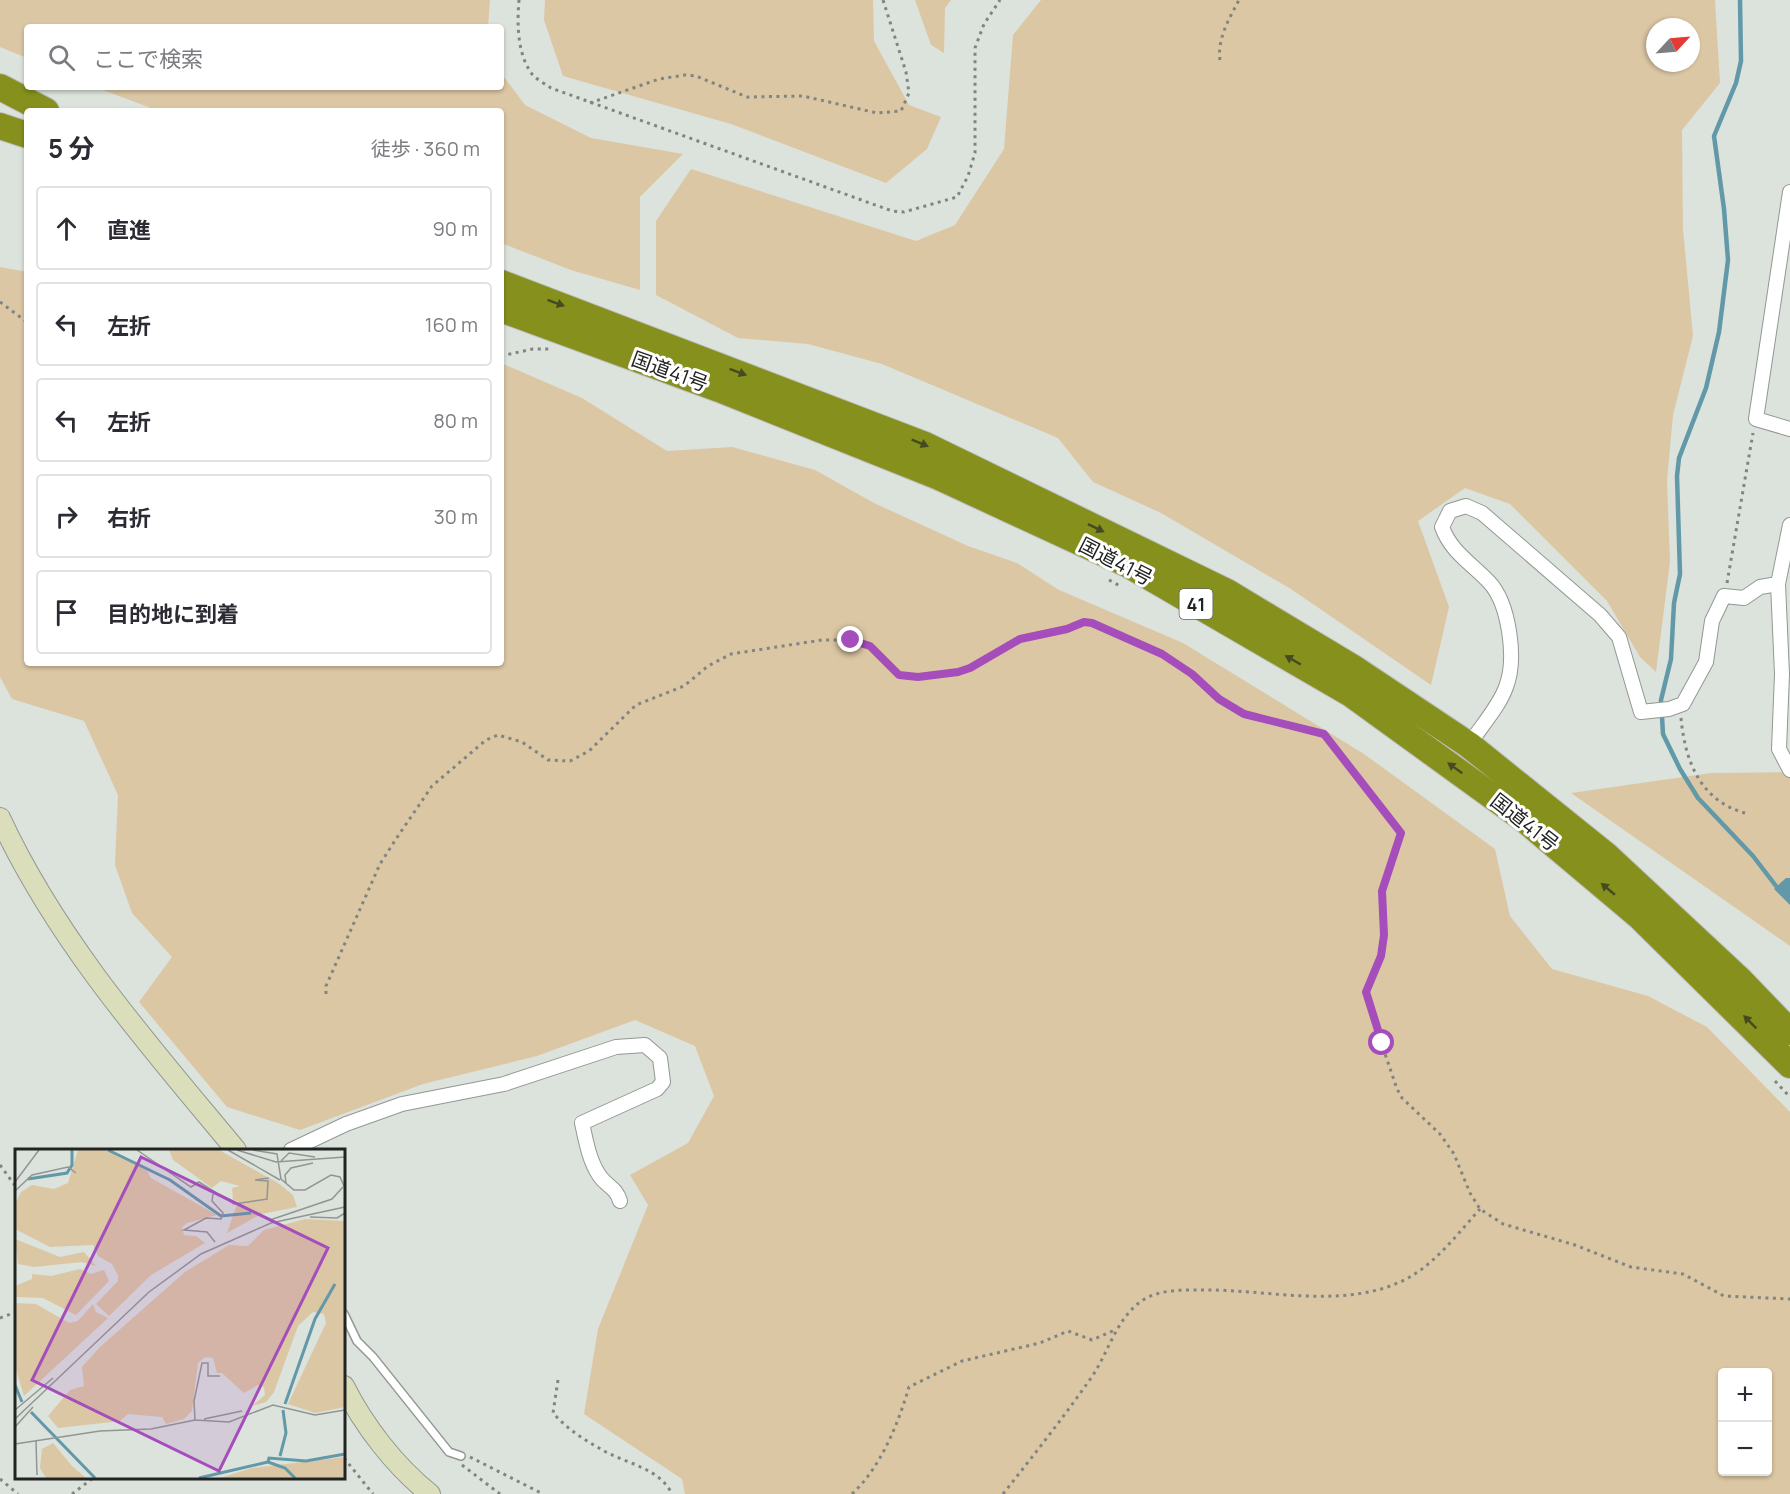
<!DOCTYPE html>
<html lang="ja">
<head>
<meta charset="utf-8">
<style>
  body { margin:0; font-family:Manrope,"Noto Sans JP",sans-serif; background:#f2f2f3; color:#2b2b33 }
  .controls { position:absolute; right:18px; bottom:18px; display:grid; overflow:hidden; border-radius:6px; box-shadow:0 2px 4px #0004 }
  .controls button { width:54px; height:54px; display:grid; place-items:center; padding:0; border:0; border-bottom:2px solid #e1e1e2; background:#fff; color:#2b2b33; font:30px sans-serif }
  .compass { position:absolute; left:1646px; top:18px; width:54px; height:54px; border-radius:50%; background:#fff; box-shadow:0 2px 4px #0004; rotate:64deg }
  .stop { position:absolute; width:18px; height:18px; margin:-14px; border:4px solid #a44dbb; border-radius:50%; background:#fff }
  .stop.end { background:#a44dbb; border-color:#fff; box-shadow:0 2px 6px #0008 }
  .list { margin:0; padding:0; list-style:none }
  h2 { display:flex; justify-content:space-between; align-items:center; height:78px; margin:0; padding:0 24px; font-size:26px }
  h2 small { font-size:20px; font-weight:400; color:#7c7c81 }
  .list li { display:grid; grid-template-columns:39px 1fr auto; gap:18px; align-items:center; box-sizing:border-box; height:84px; margin:0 12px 12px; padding:0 12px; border:2px solid #e1e1e2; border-radius:6px }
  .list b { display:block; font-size:22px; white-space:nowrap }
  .list em { font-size:20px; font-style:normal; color:#7c7c81 }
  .icon { flex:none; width:33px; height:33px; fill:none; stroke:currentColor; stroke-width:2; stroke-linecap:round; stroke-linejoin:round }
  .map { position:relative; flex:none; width:1790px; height:1494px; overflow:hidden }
  .search { position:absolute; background:#fff; box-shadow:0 2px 4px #0004; left:24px; top:24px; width:480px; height:66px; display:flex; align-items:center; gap:15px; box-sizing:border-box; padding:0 21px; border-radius:6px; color:#7c7c81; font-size:22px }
  .panel { position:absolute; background:#fff; box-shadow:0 2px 4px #0004; left:24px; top:108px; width:480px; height:558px; border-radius:6px }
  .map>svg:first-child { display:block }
  .green { fill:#dcc7a4; fill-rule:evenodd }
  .water { fill:#6299a8 }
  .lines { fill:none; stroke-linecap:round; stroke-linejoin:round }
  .stream { stroke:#6299a8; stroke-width:4.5 }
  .lane-casing { stroke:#929893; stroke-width:10 }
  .street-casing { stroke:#929893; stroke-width:16 }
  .secondary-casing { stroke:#929893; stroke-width:22 }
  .highway-casing { stroke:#bdbdbd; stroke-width:28 }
  .path { stroke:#818581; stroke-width:3; stroke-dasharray:3 4.5; stroke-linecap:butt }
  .lane { stroke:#fff; stroke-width:7 }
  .street { stroke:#fff; stroke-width:14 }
  .secondary { stroke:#dadebb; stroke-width:20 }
  .highway { stroke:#85901d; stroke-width:26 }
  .oneway { fill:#454a20 }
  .route { stroke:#a44dbb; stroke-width:8 }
  .labels { text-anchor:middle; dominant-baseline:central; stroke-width:6; stroke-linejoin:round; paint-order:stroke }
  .shield { fill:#fff; stroke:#646664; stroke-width:1.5 }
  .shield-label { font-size:18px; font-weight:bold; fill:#222422 }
  .street-label { font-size:20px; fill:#222422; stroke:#fff }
  .inset-river { fill:none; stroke:#6299a8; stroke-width:3 }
  .inset-road { fill:none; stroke:#929692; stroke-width:1.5 }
  .view { fill:#a44dbb; fill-opacity:0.15; stroke:#a44dbb; stroke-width:3 }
  .inset-edge { fill:none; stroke:#222422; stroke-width:3 }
</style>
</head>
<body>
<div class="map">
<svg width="1790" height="1494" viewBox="0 0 1790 1494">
  <rect width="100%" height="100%" fill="#dce2dc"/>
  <g class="green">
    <polygon points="0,0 490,0 488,27 27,27 27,58 0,47"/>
    <polygon points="545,0 873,0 874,41 909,105 941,117 927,149 886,183 731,124 563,76 544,20"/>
    <polygon points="915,0 951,0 945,8 944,53 931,45"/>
    <path d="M 1041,0 L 1715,0 L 1720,83 L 1682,130 L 1683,229 L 1693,336 L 1673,415 L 1667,481 L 1670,562 L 1656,672 L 1640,657 L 1607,601 L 1510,504 L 1465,488 L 1418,521 L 1449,607 L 1431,685 L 1291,589 L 1161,513 L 1093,482 L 1058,438 L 882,364 L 808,344 L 738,338 L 656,295 L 656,221 L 691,169 L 916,241 L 955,225 L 1004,149 L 1013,35 ZM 1655,27 L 1691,27 L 1691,63 L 1655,63 Z"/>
    <polygon points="501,73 525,105 591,138 683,154 640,197 640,290 571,270 501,243 501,111 159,111 95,87 501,87"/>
    <path d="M 0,267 L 27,272 L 27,663 L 501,663 L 501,363 L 582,398 L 667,451 L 732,447 L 815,470 L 874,503 L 968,546 L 1017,563 L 1059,590 L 1183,643 L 1364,754 L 1495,849 L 1510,916 L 1552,969 L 1648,996 L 1707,1027 L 1790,1112 L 1790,1494 L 685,1494 L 682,1479 L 584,1414 L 598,1329 L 648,1205 L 630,1175 L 688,1143 L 714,1096 L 695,1046 L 635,1020 L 537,1056 L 423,1084 L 300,1130 L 227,1107 L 139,1002 L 172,957 L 132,913 L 115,865 L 118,795 L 84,721 L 12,699 L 0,677 ZM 1768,1372 L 1768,1472 L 1722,1472 L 1722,1372 Z"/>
    <polygon points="1790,772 1790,946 1571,793 1711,773"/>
  </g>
  <polygon class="water" points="1786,878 1790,878 1790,905 1774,889"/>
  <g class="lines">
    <polyline class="stream" points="1740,0 1741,61 1736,83 1714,136 1724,209 1728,260 1719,332 1706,388 1679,458 1677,476 1680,574 1674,603 1671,659 1661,700 1663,734 1680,769 1698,798 1753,856 1776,886"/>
    <g class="lane-casing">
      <polyline id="lane" points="344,1314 357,1341 373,1357 449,1452 461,1456"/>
    </g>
    <g class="street-casing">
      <g id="street">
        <polyline points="1790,192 1756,419 1790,429"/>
        <polyline points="1790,525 1778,584 1782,674 1779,749 1790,770"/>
        <path d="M 1469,745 C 1481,726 1499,707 1506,687 C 1517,659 1509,603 1489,582 C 1471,563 1451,552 1442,527 L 1450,511 L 1466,506 L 1482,513 L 1600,615 L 1619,637 L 1641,712 L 1669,709 L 1683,704 L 1706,662 L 1712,621 L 1724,596 L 1744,598 L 1760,587 L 1778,584"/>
        <path d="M 291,1150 L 346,1124 L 402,1104 L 504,1084 L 616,1047 L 645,1045 L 660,1058 L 663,1082 L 657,1089 L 582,1123 C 586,1141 589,1160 599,1175 C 606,1186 616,1187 620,1201"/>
      </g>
    </g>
    <g class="secondary-casing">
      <g id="secondary">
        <path d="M 0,818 C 58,943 149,1045 236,1150"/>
        <path d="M 344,1386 C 364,1426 395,1466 430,1494"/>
      </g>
    </g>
    <g class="highway-casing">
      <g id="highway">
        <polyline points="0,87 46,111"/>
        <polyline points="0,126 27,135"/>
        <polyline points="501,283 925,445 1227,592 1355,669 1469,745 1607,856 1740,980 1790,1032"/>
        <polyline points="501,309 719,389 939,477 1127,564 1351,694 1525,820 1639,916 1790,1065"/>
      </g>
    </g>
    <g class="path">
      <path d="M 519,0 C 517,23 517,54 532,74 C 536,79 545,84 551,88 L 892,211 L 904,212 L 957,197 L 968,176 L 975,153 L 975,48 L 984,24 L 1000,0"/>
      <path d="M 1220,60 C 1217,39 1229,19 1239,0"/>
      <polyline points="590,103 659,79 685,75 696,76 747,97 803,96 877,113 901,111 909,93 906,72 883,0"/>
      <polyline points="0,302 27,322"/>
      <polyline points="501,356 533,349 549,349"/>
      <polyline points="1109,580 1122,587"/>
      <polyline points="1727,583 1753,433"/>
      <path d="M 1681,718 C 1685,762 1701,801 1745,813"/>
      <polyline points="326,994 326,986 380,864 396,839 432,786 486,740 498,735 522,742 548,760 570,761 589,751 636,705 684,686 708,666 731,654 822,640 851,640 870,646 899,675 918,677 958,672 970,668 1020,639 1067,629 1084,622 1092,623 1162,654 1192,674 1219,699 1244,714 1324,734 1401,833 1382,891 1384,935 1381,956 1366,992 1368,1004 1397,1089 1402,1098 1440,1134 1454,1154 1470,1193 1480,1209 1503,1224 1575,1245 1631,1267 1683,1274 1724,1296 1790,1299"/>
      <polyline points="1775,1081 1790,1097"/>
      <polyline points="0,1165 16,1187"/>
      <polyline points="0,1318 16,1312"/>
      <path d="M 558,1380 L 553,1413 C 568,1430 586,1441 606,1452 C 629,1464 660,1469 672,1494"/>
      <polyline points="470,1457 543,1494"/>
      <polyline points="344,1458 373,1494"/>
      <polyline points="462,1465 500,1494"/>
      <polyline points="0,1479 18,1494"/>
      <polyline points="72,1494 93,1478"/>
      <path d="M 852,1494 C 881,1467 898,1424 909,1387 L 962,1361 L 1040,1343 L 1068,1331 L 1092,1340 L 1115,1330"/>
      <path d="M 1003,1494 C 1033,1456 1063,1418 1091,1378 C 1108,1354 1115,1321 1140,1302 C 1158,1289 1181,1290 1202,1290 C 1268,1289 1347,1311 1408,1278 C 1437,1262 1459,1232 1480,1209"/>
    </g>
    <use href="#lane" class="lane"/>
    <use href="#street" class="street"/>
    <use href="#secondary" class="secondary"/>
    <use href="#highway" class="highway"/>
  </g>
  <defs><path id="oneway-solid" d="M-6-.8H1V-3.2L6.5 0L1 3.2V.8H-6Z" transform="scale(1.5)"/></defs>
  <g class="oneway">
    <use href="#oneway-solid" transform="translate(556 303) rotate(20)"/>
    <use href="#oneway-solid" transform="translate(738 372) rotate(21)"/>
    <use href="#oneway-solid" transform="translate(920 443) rotate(22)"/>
    <use href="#oneway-solid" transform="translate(1096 528) rotate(26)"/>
    <use href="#oneway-solid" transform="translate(1293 660) rotate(-150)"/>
    <use href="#oneway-solid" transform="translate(1455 768) rotate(-144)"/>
    <use href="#oneway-solid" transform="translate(1608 889) rotate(-140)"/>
    <use href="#oneway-solid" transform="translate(1750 1022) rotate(-135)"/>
  </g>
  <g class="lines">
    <polyline class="route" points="851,640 870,646 899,675 918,677 958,672 970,668 1020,639 1067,629 1084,622 1092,623 1162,654 1192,674 1219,699 1244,714 1324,734 1401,833 1382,891 1384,935 1381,956 1366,992 1382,1043"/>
  </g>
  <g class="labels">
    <rect class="shield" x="1179.5" y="589" width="33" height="30" rx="4.5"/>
    <g class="shield-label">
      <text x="1196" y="604">41</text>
    </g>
    <g class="street-label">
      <text transform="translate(670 371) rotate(20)">国道41号</text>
      <text transform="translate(1116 561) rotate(27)">国道41号</text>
      <text transform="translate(1525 822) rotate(38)">国道41号</text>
    </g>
  </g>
  <g transform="translate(15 1149)">
    <rect width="330" height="330" fill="#dce2dc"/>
    <path d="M 63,1 L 89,1 L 106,7 L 132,22 L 136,29 L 202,66 L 172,74 L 167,78 L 169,86 L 181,87 L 190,94 L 136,126 L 94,167 L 81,155 L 103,132 L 103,126 L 97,115 L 83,107 L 78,96 L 35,98 L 0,80 L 0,55 L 6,43 L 17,36 L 39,40 L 53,34 ZM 138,1 L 204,1 L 263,34 L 278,46 L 282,58 L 246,65 L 212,84 L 223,52 L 218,51 L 217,39 L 225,37 L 206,32 L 197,39 L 158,11 L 154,1 ZM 290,70 L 330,72 L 330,258 L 300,264 L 273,255 L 311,174 L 309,165 L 298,163 L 283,177 L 259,243 L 251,253 L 237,257 L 250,246 L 249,238 L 243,236 L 229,244 L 207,224 L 202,224 L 198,209 L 190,208 L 183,214 L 177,262 L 169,270 L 151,275 L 147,268 L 113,265 L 105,272 L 43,279 L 33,267 L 55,241 L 69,237 L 67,218 L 85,198 L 170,123 L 214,96 L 233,97 L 249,81 ZM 0,90 L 45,108 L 69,103 L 81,117 L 67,113 L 19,118 L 3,115 ZM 65,120 L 76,125 L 89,121 L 94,132 L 61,166 L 28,149 L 0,148 L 0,137 L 17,130 L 17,125 L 36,127 ZM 0,154 L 21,155 L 54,174 L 63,172 L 78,155 L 81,163 L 93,169 L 9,247 L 0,217 ZM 38,294 L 57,317 L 71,329 L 31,329 L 25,319 L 27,300 ZM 330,308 L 330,329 L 205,329 L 237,319 Z" fill="#dcc7a4"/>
    <path class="inset-river" d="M 93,1 L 155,31 L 206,67 L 236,64M 13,30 L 52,24 L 57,16 L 57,1M 0,236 L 7,253M 270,255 L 300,170 L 320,135M 16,263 L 80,329M 265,307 L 271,284 L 268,261M 253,313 L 270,319 L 280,329M 184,329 L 253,313 L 254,309 L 291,312 L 330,305"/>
    <path class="inset-road" d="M 122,1 L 176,38 L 184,33 L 219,55 L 252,50 L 253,32 L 240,31 L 254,29M 213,1 L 265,31M 222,1 L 261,13 L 330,8M 238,1 L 262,5 L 266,30 L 279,41 L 290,41 L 316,26 L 325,28 L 330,39M 266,12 L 274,4 L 300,8M 0,33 L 24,1M 271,34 L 270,26 L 276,19 L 298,14M 0,42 L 17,26 L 53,18 L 61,24M 198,45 L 197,52 L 208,64 L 206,70 L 191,69 L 169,81 L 192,83 L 200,93M 295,68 L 322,69 L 330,64M 255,71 L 317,50 L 328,38M 0,261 L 38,229M 0,270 L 134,143 L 186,105 L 256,74 L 330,58M 189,270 L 227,262M 180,271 L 179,252 L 187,214 L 193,214 L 193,227 L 205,227M 0,278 L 18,258M 21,292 L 22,326M 0,295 L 85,282 L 136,280 L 180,271 L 214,273 L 258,256 L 300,266 L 330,261"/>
    <path class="view" d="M 126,8 L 313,99 L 204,322 L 17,231 Z"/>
    <rect width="330" height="330" class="inset-edge"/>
  </g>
</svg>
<div class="controls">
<button>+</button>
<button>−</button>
</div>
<svg class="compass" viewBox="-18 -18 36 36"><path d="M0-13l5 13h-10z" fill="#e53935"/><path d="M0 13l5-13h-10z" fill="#7c7c81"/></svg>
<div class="stop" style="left:1382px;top:1043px"></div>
<div class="stop end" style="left:851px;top:640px"></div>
<div class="search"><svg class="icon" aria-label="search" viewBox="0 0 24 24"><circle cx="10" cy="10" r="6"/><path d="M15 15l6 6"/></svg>ここで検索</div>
<section class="panel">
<h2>5 分<small>徒歩 · 360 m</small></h2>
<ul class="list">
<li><svg class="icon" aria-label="ahead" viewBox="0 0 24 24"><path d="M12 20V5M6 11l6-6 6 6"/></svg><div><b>直進</b></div><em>90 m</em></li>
<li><svg class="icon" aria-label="left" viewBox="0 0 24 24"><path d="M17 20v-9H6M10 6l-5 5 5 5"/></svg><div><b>左折</b></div><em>160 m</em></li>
<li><svg class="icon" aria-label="left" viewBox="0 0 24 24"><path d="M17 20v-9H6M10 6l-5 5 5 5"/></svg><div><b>左折</b></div><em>80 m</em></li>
<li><svg class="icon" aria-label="right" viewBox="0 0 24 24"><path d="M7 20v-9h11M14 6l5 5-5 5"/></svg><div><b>右折</b></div><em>30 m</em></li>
<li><svg class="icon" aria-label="arrive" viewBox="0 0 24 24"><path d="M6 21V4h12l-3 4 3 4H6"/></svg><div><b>目的地に到着</b></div></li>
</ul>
</section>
</div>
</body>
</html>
